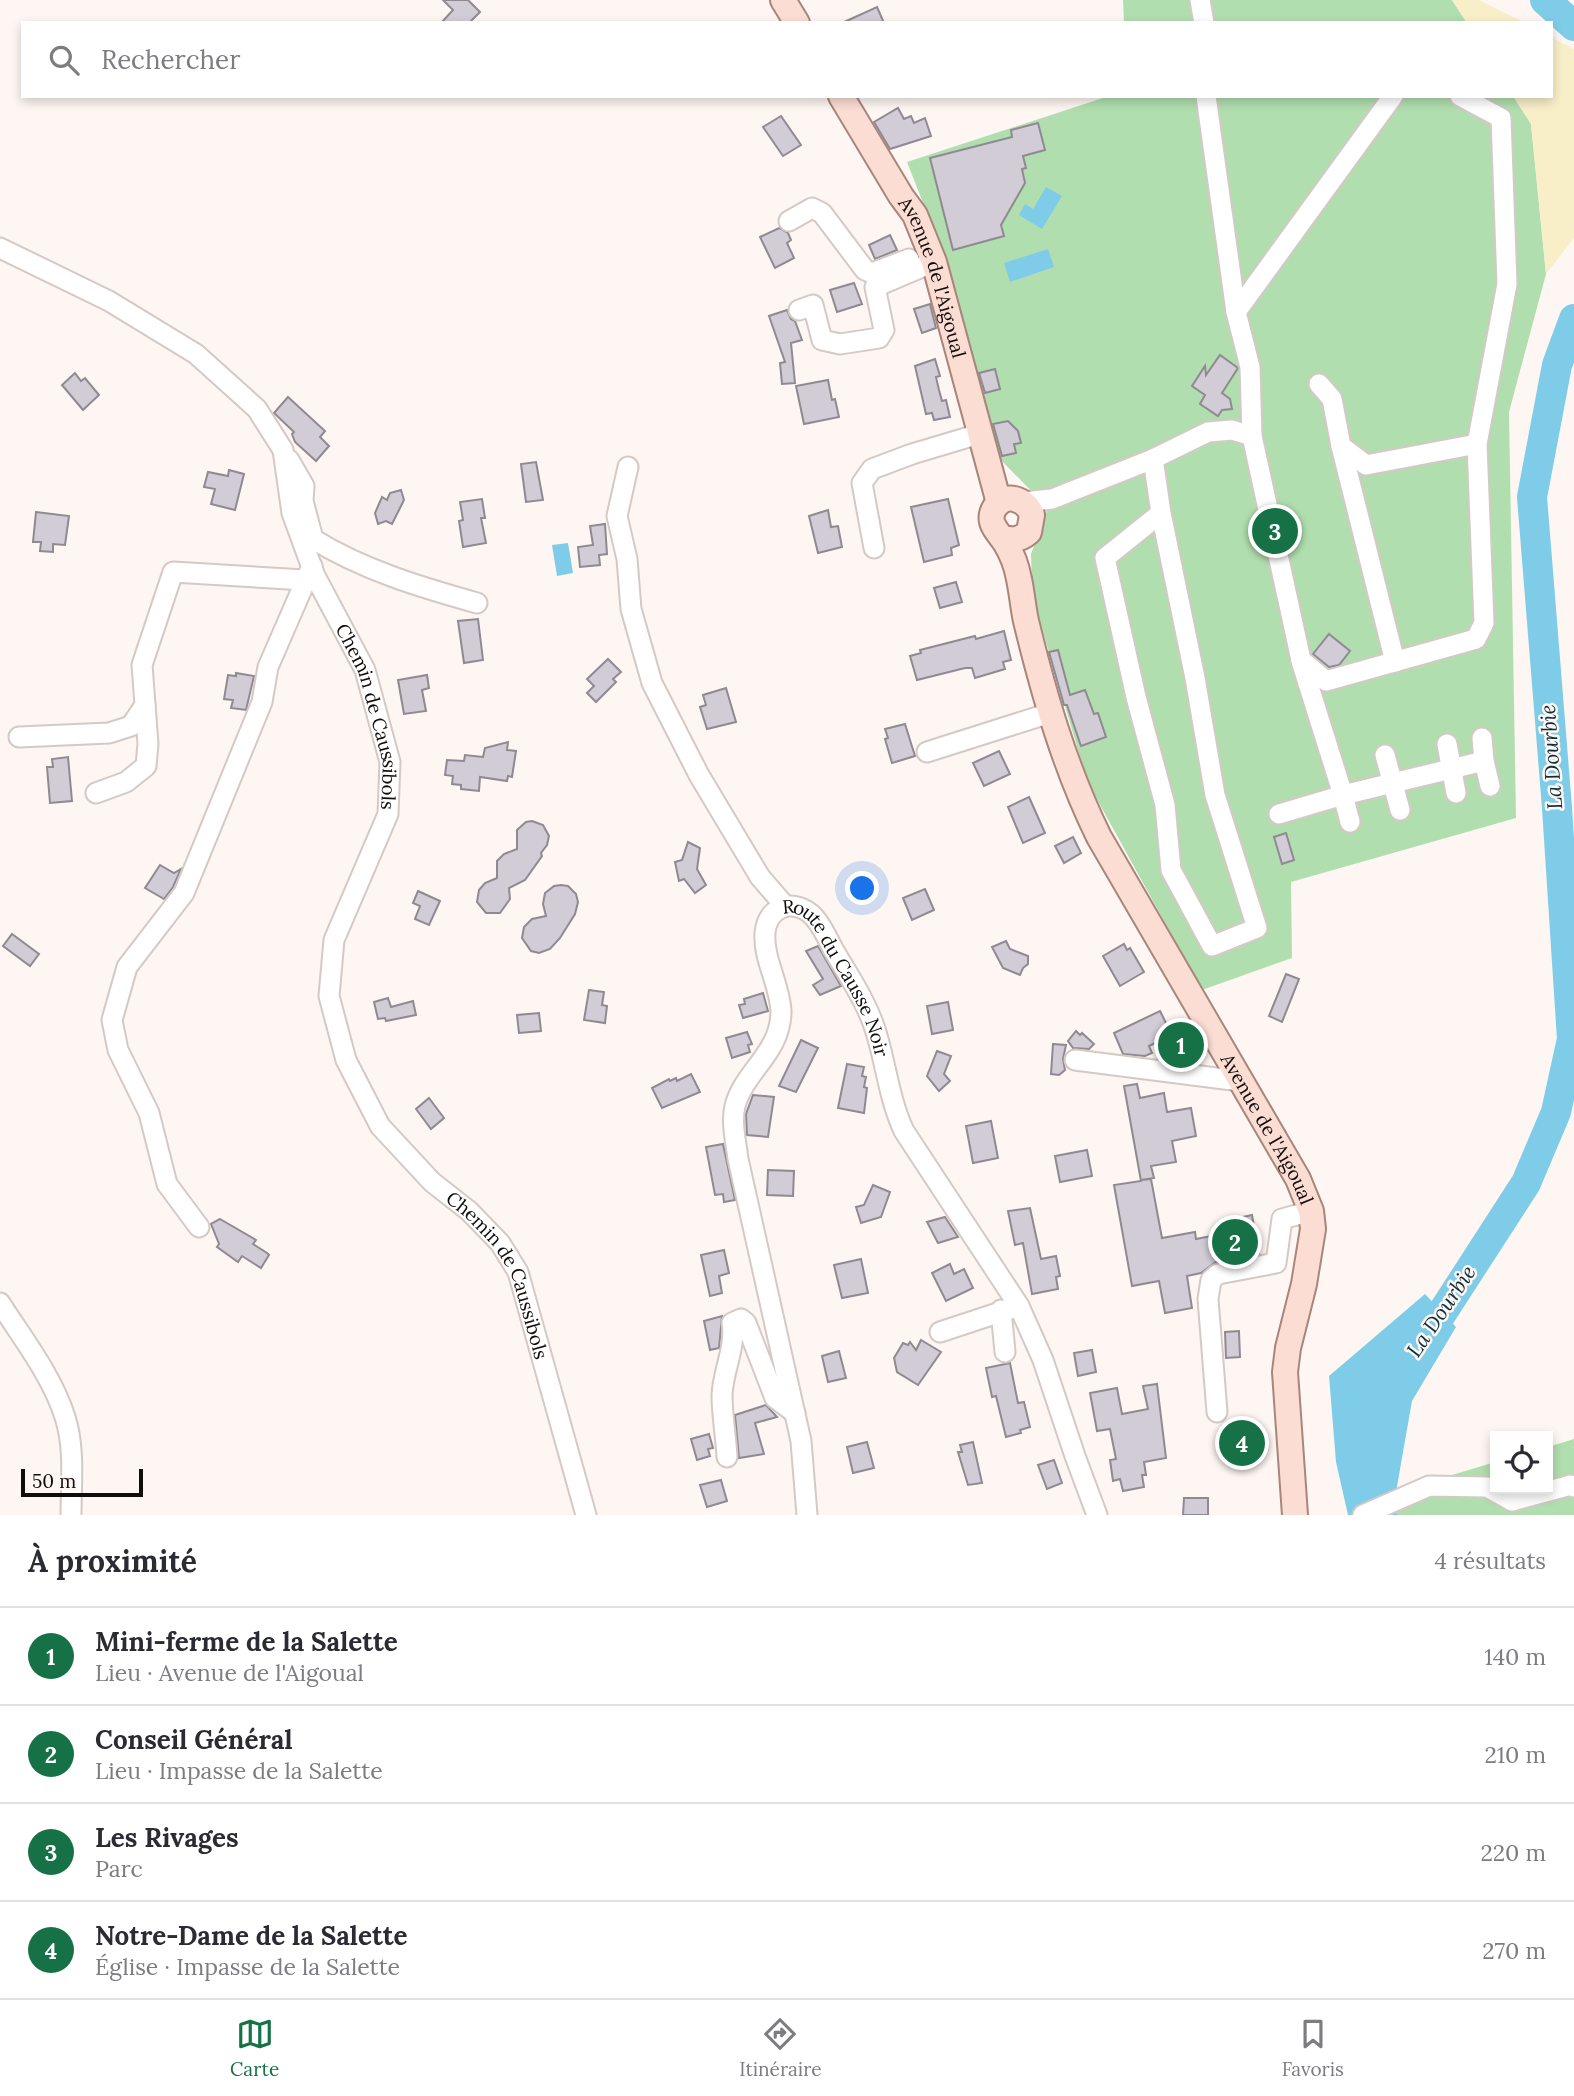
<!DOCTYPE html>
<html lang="fr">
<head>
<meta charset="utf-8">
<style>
  body { margin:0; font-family:Lora,serif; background:#f7f7f7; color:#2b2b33 }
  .controls { position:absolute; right:21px; bottom:21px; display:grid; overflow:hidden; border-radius:0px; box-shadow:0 4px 10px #0003 }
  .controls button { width:63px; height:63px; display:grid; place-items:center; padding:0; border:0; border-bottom:2px solid #e1e1e2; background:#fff; color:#2b2b33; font:35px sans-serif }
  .scale { position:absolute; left:21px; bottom:18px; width:122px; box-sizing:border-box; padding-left:7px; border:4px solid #100d0b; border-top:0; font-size:19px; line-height:24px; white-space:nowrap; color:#100d0b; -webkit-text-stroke:5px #fef6f2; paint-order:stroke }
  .you { position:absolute; left:863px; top:889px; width:24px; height:24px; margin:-18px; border:5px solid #fff; border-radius:50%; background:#1a73e8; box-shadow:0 0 0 10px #1a73e833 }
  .badge { display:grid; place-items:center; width:46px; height:46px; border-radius:50%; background:#167246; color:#fff; font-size:23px; font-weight:700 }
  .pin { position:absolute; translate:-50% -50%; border:4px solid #fff; box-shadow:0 2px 7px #0006 }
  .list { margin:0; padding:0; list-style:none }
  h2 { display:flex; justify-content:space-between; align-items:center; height:91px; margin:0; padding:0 28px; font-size:30px }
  h2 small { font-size:23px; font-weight:400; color:#7c7c81 }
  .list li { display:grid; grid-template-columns:46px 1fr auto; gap:21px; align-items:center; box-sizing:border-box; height:98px; padding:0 28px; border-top:2px solid #e1e1e2 }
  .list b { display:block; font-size:26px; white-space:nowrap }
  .list p { margin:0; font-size:23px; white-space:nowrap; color:#7c7c81 }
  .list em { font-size:23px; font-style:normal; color:#7c7c81 }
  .icon { flex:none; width:38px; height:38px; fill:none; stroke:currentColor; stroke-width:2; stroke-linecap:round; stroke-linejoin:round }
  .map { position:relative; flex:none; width:1574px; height:1515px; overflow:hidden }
  .search { position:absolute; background:#fff; box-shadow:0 4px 10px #0003; left:21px; right:21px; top:21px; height:77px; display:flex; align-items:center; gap:18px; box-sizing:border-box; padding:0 24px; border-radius:0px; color:#7c7c81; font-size:26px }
  .sheet { height:483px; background:#fff }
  nav { display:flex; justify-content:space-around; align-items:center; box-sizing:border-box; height:98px; border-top:2px solid #e1e1e2; background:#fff; font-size:19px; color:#7c7c81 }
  nav a { display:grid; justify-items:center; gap:4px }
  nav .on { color:#167246 }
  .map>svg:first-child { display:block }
  .green { fill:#b1deae }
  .sand { fill:#f8eec8 }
  .water { fill:#7fcce8 }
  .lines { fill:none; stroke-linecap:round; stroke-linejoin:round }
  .river { stroke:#7fcce8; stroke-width:30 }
  .building { fill:#d1ccd5; stroke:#8f8a92; stroke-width:2 }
  .minor-casing { stroke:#d4c9c5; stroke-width:23 }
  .major-casing { stroke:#a8867b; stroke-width:28 }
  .minor { stroke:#fff; stroke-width:19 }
  .major { stroke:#fcddd4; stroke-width:24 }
  .labels { text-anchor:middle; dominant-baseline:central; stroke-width:5; stroke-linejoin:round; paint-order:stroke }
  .street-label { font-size:19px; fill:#100d0b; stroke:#fef6f2 }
  .water-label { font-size:21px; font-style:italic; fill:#0b303c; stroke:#fef6f2 }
</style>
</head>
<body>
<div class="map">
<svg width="1574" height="1515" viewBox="0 0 1574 1515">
  <rect width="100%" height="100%" fill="#fef6f2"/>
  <g class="green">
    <polygon points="1123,0 1452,0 1467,23 1124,23"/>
    <polygon points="1109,96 1513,96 1531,124 1546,274 1509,412 1516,818 1291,882 1292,958 1202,990 1088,783 1040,622 1032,582 1031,554 1048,508 998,457 942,251 907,162"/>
    <polygon points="1574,1439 1574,1515 1397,1515 1396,1492 1495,1462 1495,1489 1548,1489 1548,1447"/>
  </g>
  <g class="sand">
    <polygon points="1452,0 1479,0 1525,23 1467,23"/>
    <polygon points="1551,37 1574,49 1574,238 1546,274 1531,124 1513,96 1551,96"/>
  </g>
  <g class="water">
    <polygon points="1046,187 1062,196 1042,229 1019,215 1025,204 1033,209"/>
    <polygon points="1048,249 1054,267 1010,282 1004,263"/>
    <polygon points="568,543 573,573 557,576 552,545"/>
    <polygon points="1425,1294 1456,1327 1412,1401 1396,1492 1397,1515 1348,1515 1336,1462 1329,1376"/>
  </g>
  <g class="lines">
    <g class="river">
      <polyline points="1545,0 1574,26"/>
      <polyline points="1420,1347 1526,1183 1556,1112 1572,1039 1557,808 1532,497 1557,365 1574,319"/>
    </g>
  </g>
  <g class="building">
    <polygon points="443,0 468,0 480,12 469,23 441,23 453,10"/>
    <polygon points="877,7 884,23 842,23"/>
    <polygon points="898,108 904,119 911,116 914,123 925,118 931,136 890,149 874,122"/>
    <polygon points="781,116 801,145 783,156 763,127"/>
    <polygon points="1038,123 1045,150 1023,156 1026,168 1022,169 1025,183 1001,225 1004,236 953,250 930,158 1012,137 1011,130"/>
    <polygon points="779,228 788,233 791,240 787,243 794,258 775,268 760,237"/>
    <polygon points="890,235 897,250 875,259 869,245"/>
    <polygon points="854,283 862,304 837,312 830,290"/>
    <polygon points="930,304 936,328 922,333 914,309"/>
    <polygon points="787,310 791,319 795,321 802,340 791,343 795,383 782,384 780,363 785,362 769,316"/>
    <polygon points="1220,355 1238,368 1222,393 1230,399 1232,409 1222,410 1218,416 1200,404 1205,395 1192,386 1205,366 1206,375"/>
    <polygon points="935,359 940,376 936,377 939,390 942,401 946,400 950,417 934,420 932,413 926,414 915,366"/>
    <polygon points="995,369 1000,389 985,393 979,373"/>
    <polygon points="75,373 81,381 85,378 99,395 83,410 62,385"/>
    <polygon points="828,380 832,400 835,399 839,417 804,424 796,386"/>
    <polygon points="288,397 325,431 320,437 329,446 316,461 295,442 292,434 294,432 274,413"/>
    <polygon points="1008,421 1018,431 1021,443 1014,444 1016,453 1002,456 993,424"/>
    <polygon points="536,462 543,500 526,502 521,464"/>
    <polygon points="229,470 244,474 235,510 211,504 215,489 204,487 208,472 228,476"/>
    <polygon points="401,490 404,500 392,524 386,521 378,524 375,513 382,497 387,500 390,493"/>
    <polygon points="482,499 485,518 481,518 486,543 463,547 459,521 463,520 460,502"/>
    <polygon points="948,499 959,545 951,548 952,555 924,562 911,507"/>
    <polygon points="828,510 831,527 838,526 842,547 818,553 809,516"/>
    <polygon points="36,512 69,516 65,545 53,544 53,552 40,551 41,542 33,542"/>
    <polygon points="605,524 607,554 599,555 600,565 580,567 578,547 593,545 590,526"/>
    <polygon points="956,582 962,602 940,608 934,588"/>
    <polygon points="478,619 483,660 464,663 458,621"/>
    <polygon points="1004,631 1011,660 1003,662 1005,669 975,678 972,668 965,668 917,680 910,656 921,653 920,650 975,636 976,639"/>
    <polygon points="1329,634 1350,651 1339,665 1329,667 1313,654"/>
    <polygon points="1058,650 1070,695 1085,690 1094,714 1098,713 1106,737 1081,746 1067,705 1064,705 1049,652"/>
    <polygon points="608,659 621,672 613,679 616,682 596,702 587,693 594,686 587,679"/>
    <polygon points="236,673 254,676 246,710 231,708 233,700 224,699 228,675 236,676"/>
    <polygon points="427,675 429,688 422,690 426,711 404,714 398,680"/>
    <polygon points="726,688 736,722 707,729 700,707 706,705 703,695"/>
    <polygon points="905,724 915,756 892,763 885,739 888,738 885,729"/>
    <polygon points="508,742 507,750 516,751 512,777 508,776 507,781 480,777 479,791 461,789 461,785 452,784 453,776 445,775 447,760 464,761 465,755 483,757 485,748"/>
    <polygon points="999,751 1010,774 984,786 973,763"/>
    <polygon points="68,757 72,801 50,803 47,767 53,767 52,759"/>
    <polygon points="1029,797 1045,833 1023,843 1008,807"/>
    <polygon points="532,821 543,825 549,836 547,845 541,853 542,856 525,880 509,888 510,899 500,913 486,913 477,902 479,890 485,883 497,878 497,861 504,854 517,849 517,830 526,822"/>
    <polygon points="1286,833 1294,860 1282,864 1274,837"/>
    <polygon points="1073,837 1081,853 1064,863 1055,846"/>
    <polygon points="688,842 700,848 697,869 706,885 695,893 684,879 679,881 675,862 682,860"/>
    <polygon points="160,865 174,873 181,869 173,887 164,899 145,888"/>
    <polygon points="561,885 568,886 576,894 578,902 575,914 560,938 550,949 539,953 531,951 522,938 524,927 532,919 546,916 543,904 545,893 554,886"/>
    <polygon points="925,889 934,910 912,920 903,898"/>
    <polygon points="418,891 440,901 429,925 415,919 420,906 413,903"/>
    <polygon points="12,934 39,954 30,966 3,946"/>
    <polygon points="1006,941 1010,949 1028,956 1028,964 1023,968 1020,975 1003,968 992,947"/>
    <polygon points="1124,944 1127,950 1130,948 1144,972 1120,986 1103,956"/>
    <polygon points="818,946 841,986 820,995 813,985 823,979 806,951"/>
    <polygon points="1286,974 1299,979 1282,1022 1269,1016"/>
    <polygon points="589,990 604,992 602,1005 607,1006 605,1023 584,1020"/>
    <polygon points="763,993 768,1011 743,1018 739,1005 745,1004 744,999"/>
    <polygon points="388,998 391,1007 413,1001 416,1015 386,1021 385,1018 378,1019 374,1002"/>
    <polygon points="948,1002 953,1030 932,1034 927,1006"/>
    <polygon points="1160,1011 1172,1035 1149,1046 1152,1053 1145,1056 1123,1054 1114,1033"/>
    <polygon points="539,1013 541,1031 519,1033 517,1015"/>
    <polygon points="1076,1031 1080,1035 1082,1033 1094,1044 1089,1049 1073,1048 1068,1041"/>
    <polygon points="747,1032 752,1044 748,1045 750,1052 732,1058 726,1038"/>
    <polygon points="801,1040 818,1048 796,1092 779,1086"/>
    <polygon points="1053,1044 1066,1045 1063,1059 1065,1070 1059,1075 1051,1074"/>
    <polygon points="937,1051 951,1056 944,1074 950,1081 939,1091 927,1076"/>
    <polygon points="847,1064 864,1067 862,1076 866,1077 864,1087 867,1088 864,1113 838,1108"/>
    <polygon points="691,1074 700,1092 662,1108 652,1088 669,1079 670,1081 676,1078 677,1081"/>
    <polygon points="1137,1084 1140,1098 1164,1093 1167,1112 1191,1108 1196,1136 1172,1141 1176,1162 1151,1166 1154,1178 1141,1180 1151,1179 1162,1238 1195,1232 1196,1239 1227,1233 1225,1221 1252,1215 1259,1254 1216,1262 1201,1273 1187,1276 1192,1308 1165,1313 1159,1281 1132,1286 1114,1185 1141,1181 1124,1086"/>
    <polygon points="753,1095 774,1097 768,1137 747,1135 746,1114"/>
    <polygon points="429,1098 444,1118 431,1129 416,1109"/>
    <polygon points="991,1121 998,1158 973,1163 966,1126"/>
    <polygon points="723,1144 735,1200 724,1202 723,1194 715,1195 706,1147"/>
    <polygon points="1087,1150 1092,1176 1060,1182 1055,1156"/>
    <polygon points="768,1170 794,1171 793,1196 767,1195"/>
    <polygon points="873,1185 890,1192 881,1217 861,1223 856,1207 864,1205"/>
    <polygon points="1030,1208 1041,1259 1056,1256 1060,1276 1056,1277 1058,1289 1032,1294 1023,1243 1015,1245 1008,1211"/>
    <polygon points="945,1217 958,1237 938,1243 927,1222"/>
    <polygon points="220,1219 256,1240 253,1244 267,1253 269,1255 261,1268 242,1256 238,1262 217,1247 219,1244 211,1224"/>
    <polygon points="724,1250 729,1273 719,1276 722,1293 710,1296 701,1255"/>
    <polygon points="861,1259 868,1293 842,1298 834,1265"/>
    <polygon points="950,1264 954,1274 964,1269 973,1288 946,1301 932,1273"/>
    <polygon points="722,1316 719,1348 710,1350 704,1321"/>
    <polygon points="1239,1331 1240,1357 1226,1358 1225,1332"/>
    <polygon points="921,1340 941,1352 918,1385 897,1372 894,1358 903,1343 908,1345 910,1342 916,1350"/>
    <polygon points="1092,1350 1096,1372 1078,1376 1074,1353"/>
    <polygon points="839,1351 846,1378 828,1382 822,1356"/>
    <polygon points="1010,1363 1018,1403 1024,1402 1030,1427 1020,1430 1021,1433 1006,1437 996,1396 992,1397 986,1368"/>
    <polygon points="1157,1384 1166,1458 1144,1462 1146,1475 1142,1475 1144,1487 1123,1491 1120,1479 1113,1481 1110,1460 1116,1459 1110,1429 1097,1431 1090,1393 1117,1388 1122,1414 1148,1409 1143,1386"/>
    <polygon points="766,1405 777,1417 755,1423 764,1454 739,1458 735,1415"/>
    <polygon points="1238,1420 1253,1435 1253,1450 1249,1450 1250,1460 1235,1461 1234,1452 1231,1452 1230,1437"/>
    <polygon points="709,1434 713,1448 708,1449 710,1456 697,1460 691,1439"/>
    <polygon points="867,1442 874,1468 853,1473 847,1447"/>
    <polygon points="973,1442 982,1483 968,1485 958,1452 962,1452 960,1445"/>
    <polygon points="1054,1460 1062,1483 1047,1489 1038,1465"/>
    <polygon points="721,1480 727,1501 707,1507 700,1485"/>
    <polygon points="1184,1498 1208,1498 1208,1515 1183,1515"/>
  </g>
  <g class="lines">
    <g class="minor-casing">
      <g id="minor">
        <polyline points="1200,0 1204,23"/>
        <polyline points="1206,96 1236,312 1250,367 1252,436"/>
        <polyline points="789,221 812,208 822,213 865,270 872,273 909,259"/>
        <path id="s1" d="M 0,248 L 109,301 L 196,354 L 257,409 L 283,450 L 292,513 L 315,576 L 365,670 L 390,762 L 388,814 L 334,940 L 329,996 L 346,1060 L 380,1126 L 432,1182 L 469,1211 L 500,1243 L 518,1272 L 586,1515"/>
        <polyline points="799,310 813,305 822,340 840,344 879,338 884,330 875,287 934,262"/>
        <polyline points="1236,312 1393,96"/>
        <polyline points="1319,384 1332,399 1341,446 1366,465 1477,444"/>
        <polyline points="1341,446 1395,662"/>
        <polyline points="1153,459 1161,513 1195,678 1215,795 1257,928 1212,946 1171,870 1165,805 1136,697 1105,558 1161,513"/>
        <path d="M 289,460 L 304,486 L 303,501 L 313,539 C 363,570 420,587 477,603"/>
        <polyline points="628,467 617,516 627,559 631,609 652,683 699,775 760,877 785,906"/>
        <polyline points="1023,502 1052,499 1153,459 1208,432 1232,430 1252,436 1301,660 1326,681 1476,639 1484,623 1477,444 1507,284 1501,118 1460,96"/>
        <polyline points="874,548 862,483 872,469 912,454 979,434"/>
        <polyline points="1301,661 1343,795 1484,761 1490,786"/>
        <polyline points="19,737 109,733 131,726 145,705"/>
        <polyline points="1482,738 1484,761"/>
        <polyline points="1447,744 1456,793"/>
        <polyline points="927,752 1050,713"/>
        <polyline points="1385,755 1400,810"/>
        <polyline points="96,793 126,782 146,766 148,744 142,665 173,572 305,580"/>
        <polyline points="1279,814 1343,795 1350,822"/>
        <polyline points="1075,1060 1240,1081"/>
        <polyline points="199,1227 167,1184 149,1113 118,1050 112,1020 127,967 184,893 262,702 268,667 312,566"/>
        <path d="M 0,1303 C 23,1339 52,1376 65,1417 C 75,1448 71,1483 71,1515"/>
        <polyline points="1001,1310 1005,1352"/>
        <polyline points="940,1332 1019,1306"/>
        <polyline points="1217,1412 1208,1299 1211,1280 1218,1274 1276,1263 1282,1219 1311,1211"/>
        <path d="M 727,1457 C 726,1437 722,1415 722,1395 C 723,1370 736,1348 732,1323 L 741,1319 L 746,1323 L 775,1398 L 795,1413"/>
        <path id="s2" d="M 807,1515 L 801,1441 L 738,1159 C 736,1142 731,1122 735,1106 C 744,1071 781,1053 781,1011 C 780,985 763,959 765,933 C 766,922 770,913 781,908 C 792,903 806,908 814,917 C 822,926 828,939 833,949 C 850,978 870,1007 878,1039 C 887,1071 890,1101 904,1131 L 1019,1306 L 1043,1360 L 1075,1456 L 1097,1515"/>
        <polyline points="1363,1515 1429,1486 1487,1487 1512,1501 1571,1485 1574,1487"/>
      </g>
    </g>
    <g class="major-casing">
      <g id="major">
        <polyline points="783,0 797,23"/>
        <path id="s3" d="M 841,96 L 901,196 L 915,215 L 934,262 L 999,503"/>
        <path id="s4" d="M 1001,537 C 1012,541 1020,540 1029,532 L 1032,515 C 1027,500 1006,491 995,507 C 985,523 999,532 1006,544 C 1012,554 1017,568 1019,579 C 1022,593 1023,607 1026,621 C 1044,695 1065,768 1099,837 L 1298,1179 L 1311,1211 L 1313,1229 L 1304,1284 L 1288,1348 L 1285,1372 L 1295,1515"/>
      </g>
    </g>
    <use href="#minor" class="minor"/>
    <use href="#major" class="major"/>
  </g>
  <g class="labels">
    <g class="street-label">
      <text stroke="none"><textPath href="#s3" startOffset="205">Avenue de l'Aigoual</textPath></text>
      <text stroke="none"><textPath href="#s1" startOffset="637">Chemin de Caussibols</textPath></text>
      <text stroke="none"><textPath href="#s2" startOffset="732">Route du Causse Noir</textPath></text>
      <text stroke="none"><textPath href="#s4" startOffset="782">Avenue de l'Aigoual</textPath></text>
      <text stroke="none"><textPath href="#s1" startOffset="1267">Chemin de Caussibols</textPath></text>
    </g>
    <g class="water-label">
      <text transform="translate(1551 757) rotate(-94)">La Dourbie</text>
      <text transform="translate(1441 1311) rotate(-56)">La Dourbie</text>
    </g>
  </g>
</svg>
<div class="controls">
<button><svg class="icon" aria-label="locate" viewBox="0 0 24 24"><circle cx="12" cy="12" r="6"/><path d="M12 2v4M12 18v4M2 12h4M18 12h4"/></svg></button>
</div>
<div class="scale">50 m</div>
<div class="you"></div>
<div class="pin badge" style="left:1181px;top:1045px">1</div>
<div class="pin badge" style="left:1235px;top:1242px">2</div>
<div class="pin badge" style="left:1275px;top:531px">3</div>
<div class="pin badge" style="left:1242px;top:1443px">4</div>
<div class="search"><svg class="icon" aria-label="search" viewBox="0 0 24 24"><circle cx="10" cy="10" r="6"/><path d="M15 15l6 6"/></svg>Rechercher</div>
</div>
<section class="sheet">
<h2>À proximité<small>4 résultats</small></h2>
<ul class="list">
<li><span class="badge">1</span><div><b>Mini-ferme de la Salette</b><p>Lieu · Avenue de l'Aigoual</p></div><em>140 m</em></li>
<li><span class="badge">2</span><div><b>Conseil Général</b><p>Lieu · Impasse de la Salette</p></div><em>210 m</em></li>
<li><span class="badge">3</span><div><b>Les Rivages</b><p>Parc</p></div><em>220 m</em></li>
<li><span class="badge">4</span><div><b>Notre-Dame de la Salette</b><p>Église · Impasse de la Salette</p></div><em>270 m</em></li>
</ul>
</section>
<nav>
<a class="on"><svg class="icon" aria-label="map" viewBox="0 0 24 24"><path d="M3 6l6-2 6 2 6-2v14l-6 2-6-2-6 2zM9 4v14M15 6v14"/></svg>Carte</a>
<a><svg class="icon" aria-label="directions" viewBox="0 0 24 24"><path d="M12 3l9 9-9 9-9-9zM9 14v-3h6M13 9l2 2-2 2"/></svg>Itinéraire</a>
<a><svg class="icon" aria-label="saved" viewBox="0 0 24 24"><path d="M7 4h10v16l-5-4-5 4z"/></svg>Favoris</a>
</nav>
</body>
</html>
